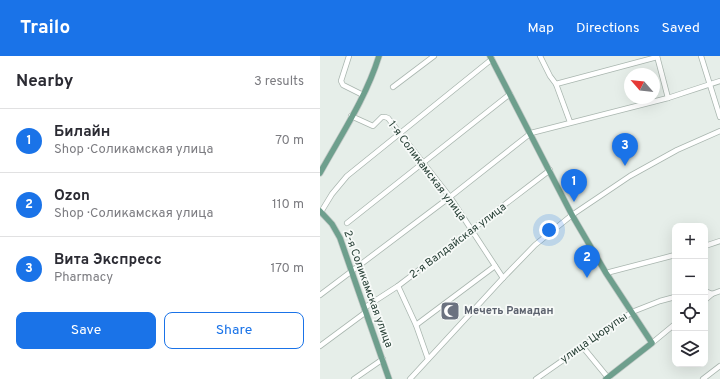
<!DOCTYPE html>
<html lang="en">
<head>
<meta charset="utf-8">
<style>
  body { margin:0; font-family:Overpass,sans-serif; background:#f2f2f3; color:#2b2b33 }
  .controls { position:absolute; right:12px; bottom:12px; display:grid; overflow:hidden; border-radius:8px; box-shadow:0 4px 16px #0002 }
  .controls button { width:36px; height:36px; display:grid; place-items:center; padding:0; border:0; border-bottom:1px solid #e1e1e2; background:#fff; color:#2b2b33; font:20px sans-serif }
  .compass { position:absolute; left:304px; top:12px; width:36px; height:36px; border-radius:50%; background:#fff; box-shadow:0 4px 16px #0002; rotate:298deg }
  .you { position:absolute; left:229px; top:174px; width:14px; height:14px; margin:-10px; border:3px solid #fff; border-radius:50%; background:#1a73e8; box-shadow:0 0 0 6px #1a73e833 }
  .badge { display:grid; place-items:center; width:26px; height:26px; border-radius:50%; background:#1a73e8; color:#fff; font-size:13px; font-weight:700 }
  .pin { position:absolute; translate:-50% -33px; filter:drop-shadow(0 1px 2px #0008) }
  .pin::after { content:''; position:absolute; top:21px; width:14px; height:12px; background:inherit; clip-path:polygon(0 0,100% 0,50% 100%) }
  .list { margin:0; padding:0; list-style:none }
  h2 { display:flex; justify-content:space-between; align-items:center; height:52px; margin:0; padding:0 16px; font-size:17px }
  h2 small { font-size:13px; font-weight:400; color:#7c7c81 }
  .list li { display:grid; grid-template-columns:26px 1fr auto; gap:12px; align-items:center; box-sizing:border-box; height:64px; padding:0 16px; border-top:1px solid #e1e1e2 }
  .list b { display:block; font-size:15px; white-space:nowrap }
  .list p { margin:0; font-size:13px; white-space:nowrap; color:#7c7c81 }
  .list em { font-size:13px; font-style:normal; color:#7c7c81 }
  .actions { display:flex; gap:8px; padding:12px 16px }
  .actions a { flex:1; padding:9px 0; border:1px solid #1a73e8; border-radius:8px; text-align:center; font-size:14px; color:#1a73e8 }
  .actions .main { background:#1a73e8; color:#fff }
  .icon { flex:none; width:22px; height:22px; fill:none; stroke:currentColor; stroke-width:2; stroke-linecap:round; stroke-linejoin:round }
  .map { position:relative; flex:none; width:400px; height:323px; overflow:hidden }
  header { display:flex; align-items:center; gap:24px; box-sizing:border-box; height:56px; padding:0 20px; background:#1a73e8; color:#fff }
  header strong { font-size:19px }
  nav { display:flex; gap:22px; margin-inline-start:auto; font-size:14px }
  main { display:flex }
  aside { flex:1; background:#fff }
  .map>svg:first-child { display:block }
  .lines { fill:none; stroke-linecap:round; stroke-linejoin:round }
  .minor-casing { stroke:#a9b6af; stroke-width:6 }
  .major-casing { stroke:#c2c9c6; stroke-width:7 }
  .minor { stroke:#fff; stroke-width:4.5 }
  .major { stroke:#6e9f8d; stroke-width:5.5 }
  .labels { text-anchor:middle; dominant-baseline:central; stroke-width:3.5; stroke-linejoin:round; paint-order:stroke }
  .street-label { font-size:11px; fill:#263f35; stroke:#f7faf8 }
  .worship-label { font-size:11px; font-weight:bold; fill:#5b616d; stroke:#f7faf8; text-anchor:start }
</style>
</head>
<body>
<header>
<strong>Trailo</strong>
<nav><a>Map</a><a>Directions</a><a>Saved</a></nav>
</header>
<main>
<aside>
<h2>Nearby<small>3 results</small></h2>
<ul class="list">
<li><span class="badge">1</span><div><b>Билайн</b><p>Shop · Соликамская улица</p></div><em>70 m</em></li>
<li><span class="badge">2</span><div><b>Ozon</b><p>Shop · Соликамская улица</p></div><em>110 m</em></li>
<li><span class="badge">3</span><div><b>Вита Экспресс</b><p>Pharmacy</p></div><em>170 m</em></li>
</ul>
<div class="actions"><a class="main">Save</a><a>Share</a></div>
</aside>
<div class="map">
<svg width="400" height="323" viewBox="0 0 400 323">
  <rect width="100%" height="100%" fill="#e6eee9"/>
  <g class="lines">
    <g class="minor-casing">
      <g id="minor">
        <polyline points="29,0 21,25 23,29 43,39"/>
        <polyline points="220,0 230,20 236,28 250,66"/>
        <polyline points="337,0 348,42"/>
        <polyline points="381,0 400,61"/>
        <polyline points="236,28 337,1"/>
        <polyline points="73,31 114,0"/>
        <polyline points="31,60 53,70 62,61 65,61 68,62 130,141 183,222"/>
        <polyline points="1,156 12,138 27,120 172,3"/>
        <polyline points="27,167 190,38"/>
        <polyline points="385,190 400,185"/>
        <polyline points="286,217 355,199"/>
        <polyline points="78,230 96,269 108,303"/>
        <polyline points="385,235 392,238 400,235"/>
        <polyline points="0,239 130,141 211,77 348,42 400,25"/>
        <polyline points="385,244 392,238"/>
        <polyline points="44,252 78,230 230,114"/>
        <polyline points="96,269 175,210"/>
        <polyline points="332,287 355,268"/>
        <polyline points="0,290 46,256"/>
        <polyline points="262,290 289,323"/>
        <polyline points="34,323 63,303"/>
        <polyline points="90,323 183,222 215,189 252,159 310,120 357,94 400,75"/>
        <polyline points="216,323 312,256 340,245 355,241"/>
        <polyline points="383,323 400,310"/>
      </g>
    </g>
    <g class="major-casing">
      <g id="major">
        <polyline points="170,0 252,159 286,217 332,287 286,323"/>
        <path d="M 0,117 C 21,79 46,42 59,0"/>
        <polyline points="0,155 12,168 20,182 69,323"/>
      </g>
    </g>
    <use href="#minor" class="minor"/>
    <use href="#major" class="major"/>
  </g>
  <defs>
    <g id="mosque-square" transform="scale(1)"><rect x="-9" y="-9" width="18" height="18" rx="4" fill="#6b7280" stroke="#f7faf8"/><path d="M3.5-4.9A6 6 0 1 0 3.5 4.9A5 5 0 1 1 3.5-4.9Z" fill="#fff"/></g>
  </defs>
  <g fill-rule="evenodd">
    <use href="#mosque-square" x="130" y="255"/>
  </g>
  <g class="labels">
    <g class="street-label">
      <text transform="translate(107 115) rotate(53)">1-я Соликамская улица</text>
      <text transform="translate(138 185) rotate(-37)">2-я Валдайская улица</text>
      <text transform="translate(48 233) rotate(70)">2-я Соликамская улица</text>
      <text transform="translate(274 282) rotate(-35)">улица Цюрупы</text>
    </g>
    <g class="worship-label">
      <text x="144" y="255">Мечеть Рамадан</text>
    </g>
  </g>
</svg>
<div class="controls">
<button>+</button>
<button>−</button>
<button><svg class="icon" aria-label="locate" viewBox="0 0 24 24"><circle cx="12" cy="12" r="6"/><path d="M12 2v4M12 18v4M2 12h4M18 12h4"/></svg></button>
<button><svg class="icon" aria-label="layers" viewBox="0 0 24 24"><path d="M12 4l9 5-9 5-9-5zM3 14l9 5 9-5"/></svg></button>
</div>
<svg class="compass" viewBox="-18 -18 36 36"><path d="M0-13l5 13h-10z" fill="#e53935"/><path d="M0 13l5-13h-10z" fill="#7c7c81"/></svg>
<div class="you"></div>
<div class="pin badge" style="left:254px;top:146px">1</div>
<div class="pin badge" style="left:267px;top:222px">2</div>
<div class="pin badge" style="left:305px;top:110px">3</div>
</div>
</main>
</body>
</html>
